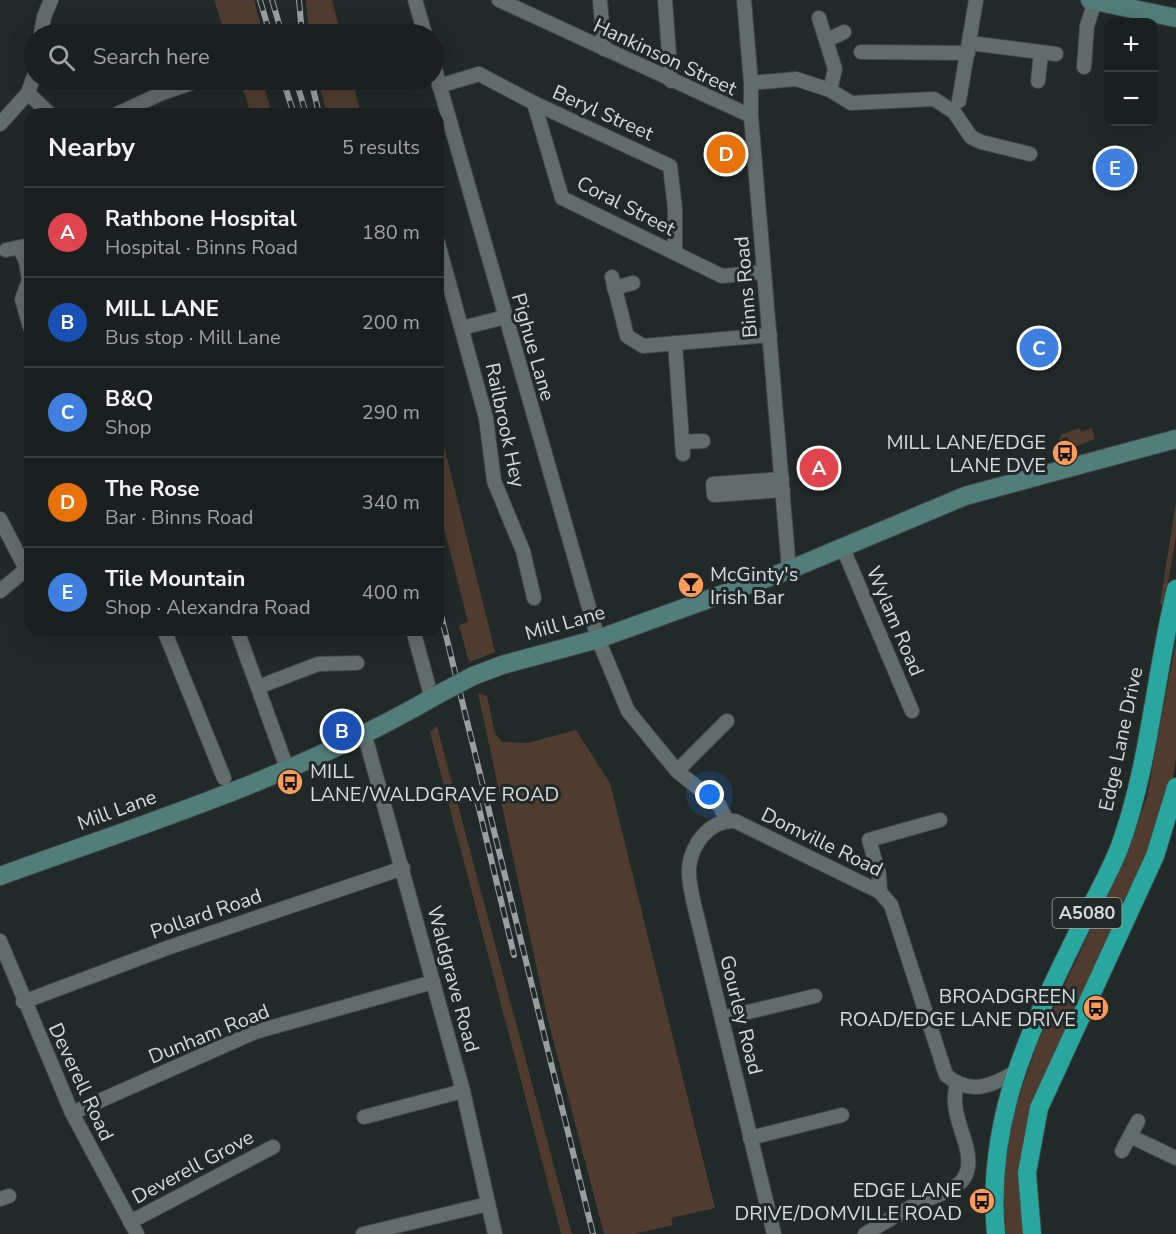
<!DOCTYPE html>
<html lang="en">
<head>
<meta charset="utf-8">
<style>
  body { margin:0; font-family:"Nunito Sans",sans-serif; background:#222828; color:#f1f3f6 }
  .controls { position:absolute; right:18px; top:18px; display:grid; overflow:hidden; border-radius:12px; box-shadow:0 6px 24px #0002 }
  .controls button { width:54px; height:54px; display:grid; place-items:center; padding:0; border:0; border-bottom:2px solid #373e3d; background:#19201f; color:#f1f3f6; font:30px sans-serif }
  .you { position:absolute; left:710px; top:795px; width:21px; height:21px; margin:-15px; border:4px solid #fff; border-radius:50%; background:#1a73e8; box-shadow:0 0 0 9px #1a73e833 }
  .badge { display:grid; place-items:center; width:39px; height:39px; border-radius:50%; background:#fe9b58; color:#fff; font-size:20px; font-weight:700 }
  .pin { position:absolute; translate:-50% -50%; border:3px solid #fff; box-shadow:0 2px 6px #0006 }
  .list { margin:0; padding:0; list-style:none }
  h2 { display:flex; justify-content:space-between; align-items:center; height:78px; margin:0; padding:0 24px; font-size:26px }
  h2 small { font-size:20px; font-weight:400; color:#9fa3a4 }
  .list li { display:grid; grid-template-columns:39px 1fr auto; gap:18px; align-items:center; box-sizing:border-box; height:90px; padding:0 24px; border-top:2px solid #373e3d }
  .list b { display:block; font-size:22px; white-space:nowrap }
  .list p { margin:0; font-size:20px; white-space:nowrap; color:#9fa3a4 }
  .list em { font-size:20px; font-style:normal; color:#9fa3a4 }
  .icon { flex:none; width:33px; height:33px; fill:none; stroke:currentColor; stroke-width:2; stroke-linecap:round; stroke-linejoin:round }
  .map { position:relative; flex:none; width:1176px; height:1234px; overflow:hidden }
  .search { position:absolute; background:#19201f; box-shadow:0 6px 24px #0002; left:24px; top:24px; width:420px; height:66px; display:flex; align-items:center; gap:15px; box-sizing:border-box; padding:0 21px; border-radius:33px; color:#9fa3a4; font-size:22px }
  .panel { position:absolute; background:#19201f; box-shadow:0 6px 24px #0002; left:24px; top:108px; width:420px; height:528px; border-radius:18px }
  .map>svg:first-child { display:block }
  .green { fill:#503c2f }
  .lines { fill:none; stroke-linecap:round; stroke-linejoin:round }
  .street-casing { stroke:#3f4746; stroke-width:16 }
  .secondary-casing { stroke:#3f4746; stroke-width:20 }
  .highway-casing { stroke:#3f4746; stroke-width:20 }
  .street { stroke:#626c6b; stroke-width:14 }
  .secondary { stroke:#517d7a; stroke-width:18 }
  .highway { stroke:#29a69d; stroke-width:18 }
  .rail-casing { stroke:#989f9e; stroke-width:6 }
  .rail { stroke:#212a29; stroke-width:4; stroke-dasharray:11; stroke-linecap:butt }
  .secondary-bridge-casing { stroke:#3f4746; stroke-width:20; stroke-linecap:butt }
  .secondary-bridge { stroke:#517d7a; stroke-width:18 }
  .labels { text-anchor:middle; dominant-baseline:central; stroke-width:6; stroke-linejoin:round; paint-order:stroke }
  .shield { fill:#212a29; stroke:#a0a7a6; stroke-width:1.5 }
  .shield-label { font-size:18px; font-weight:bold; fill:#d6dcdb }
  .street-label { font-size:20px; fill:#d6dcdb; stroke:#212a29 }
  .poi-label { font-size:20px; fill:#d6dcdb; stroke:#212a29; text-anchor:end }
</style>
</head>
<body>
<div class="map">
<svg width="1176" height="1234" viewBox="0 0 1176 1234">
  <rect width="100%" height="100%" fill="#212a29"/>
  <g class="green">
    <polygon points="214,0 254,0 263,34 225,34"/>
    <polygon points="306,0 332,0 341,34 309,34"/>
    <polygon points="240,80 262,80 272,114 251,114"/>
    <polygon points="318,80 352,80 361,114 327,114"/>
    <polygon points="438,422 495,652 469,662 459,625 468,622 438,505"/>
    <polygon points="1080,428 1081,432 1092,428 1095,439 1071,448 1068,437 1062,438 1063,450 1059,440 1062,434"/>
    <polygon points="1176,502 1176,536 1164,604 1160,604"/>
    <polygon points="1176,641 1176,757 1172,784 1160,828 1068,1026 1025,1131 1020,1182 1025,1234 1006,1234 1003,1172 1009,1126 1038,1042 1131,843 1147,797"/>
    <polygon points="478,693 487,696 495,733 502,742 527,743 576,730 610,783 715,1208 671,1218 673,1225 634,1234 604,1234 547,1016"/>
    <polygon points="437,726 455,794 572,1234 561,1234 430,732"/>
  </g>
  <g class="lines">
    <g class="street-casing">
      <g id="street">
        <polyline points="415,0 425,34"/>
        <polyline points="499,0 751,116"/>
        <polyline points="600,0 604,49"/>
        <polyline points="665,0 671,81"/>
        <polyline points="744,0 751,83 751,116 789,570"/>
        <polyline points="819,18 835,69 830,90"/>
        <polyline points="41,34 44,17 51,0"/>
        <polyline points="827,40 844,32"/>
        <polyline points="970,43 1056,54"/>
        <polyline points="861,52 968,53"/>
        <polyline points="434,66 598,639 628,711 677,771 719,805 727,820"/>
        <polyline points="1084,67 1087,26 1095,1"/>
        <polyline points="1038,81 1041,53"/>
        <polyline points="751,83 796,79 830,90 851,103 934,99 954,112 971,137 981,142 1030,154"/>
        <polyline points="439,86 479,74 534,103 670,166 675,208 675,253"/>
        <polyline points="28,93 50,114"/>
        <polyline points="959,101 976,0"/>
        <polyline points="534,103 562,198 722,276 764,272"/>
        <polyline points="117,114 160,94 200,80"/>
        <polyline points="0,124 28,93 34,76"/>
        <polyline points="438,243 486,418 494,481 523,551 534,598"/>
        <polyline points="20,248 26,262 29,280 22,299 30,327"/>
        <polyline points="6,250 30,245"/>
        <polyline points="612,277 627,336 643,346 770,335"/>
        <polyline points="614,288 633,283"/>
        <polyline points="462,328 505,317"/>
        <polyline points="675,343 683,454"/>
        <polyline points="682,442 703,441"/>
        <polyline points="782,479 713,484 714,495 783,490"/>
        <polyline points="0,519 26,569"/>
        <polyline points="842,546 912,711"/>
        <polyline points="0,591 30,566"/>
        <polyline points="164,630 224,778"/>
        <polyline points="237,630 288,771"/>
        <polyline points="413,630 432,699"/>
        <polyline points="258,687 318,664 357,663"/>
        <polyline points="365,736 463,1091 495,1234"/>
        <polyline points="677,771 727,721"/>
        <polyline points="880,892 879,874 869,840 940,820"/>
        <polyline points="0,941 72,1113 137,1234"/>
        <polyline points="23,1002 167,948 403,868"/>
        <polyline points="723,1018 815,996"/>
        <polyline points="72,1113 255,1032 433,982"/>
        <polyline points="364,1117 463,1091"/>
        <polyline points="1130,1136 1176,1158"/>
        <polyline points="750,1138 842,1115"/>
        <polyline points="1122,1151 1138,1121"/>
        <polyline points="0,1199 9,1196"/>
        <polyline points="130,1222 273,1147"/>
        <polyline points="363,1234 488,1204"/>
        <path d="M 774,1234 L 693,900 C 691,890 688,878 689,867 C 692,844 709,820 735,821 L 880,892 L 891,905 L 946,1075 C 970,1096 992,1086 1017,1071"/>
        <path d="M 865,1234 C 882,1224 899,1213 917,1204 C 948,1189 979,1188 965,1142 C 959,1123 951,1103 957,1084"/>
      </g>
    </g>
    <g class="secondary-casing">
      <g id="secondary">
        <polyline points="1090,0 1176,18"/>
        <polyline points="473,676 502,665 598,639 789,570 965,496 1176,439"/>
        <path d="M 0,876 C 149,822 300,775 437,695"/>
      </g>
    </g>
    <g class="highway-casing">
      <g id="highway">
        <path d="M 996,1234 C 985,1116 1032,1026 1082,924 C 1095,898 1110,872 1120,846 C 1150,763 1155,674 1176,589"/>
        <polyline points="1032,1234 1027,1173 1039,1108 1155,856 1176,787"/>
      </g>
    </g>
    <use href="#street" class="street"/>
    <use href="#secondary" class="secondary"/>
    <use href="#highway" class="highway"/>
    <g class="rail-casing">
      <g id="rail">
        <polyline points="260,0 270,34"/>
        <polyline points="272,0 282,34"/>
        <polyline points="299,0 302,34"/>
        <polyline points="283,80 294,114"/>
        <polyline points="296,80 306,114"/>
        <polyline points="311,80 319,114"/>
        <polyline points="438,603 593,1234"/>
        <polyline points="477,800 514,955"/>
      </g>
    </g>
    <use href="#rail" class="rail"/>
    <g class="secondary-bridge-casing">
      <polyline id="secondary-bridge" points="437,695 473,676"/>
    </g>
    <use href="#secondary-bridge" class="secondary-bridge"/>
  </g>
  <defs>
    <g id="bus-disc" transform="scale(1.35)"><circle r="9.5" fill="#fe9b58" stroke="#212a29"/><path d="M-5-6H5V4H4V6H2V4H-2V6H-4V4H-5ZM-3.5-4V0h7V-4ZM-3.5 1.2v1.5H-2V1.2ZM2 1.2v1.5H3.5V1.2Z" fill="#111"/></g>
    <g id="bar-disc" transform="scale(1.35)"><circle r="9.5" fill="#fe9b58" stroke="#212a29"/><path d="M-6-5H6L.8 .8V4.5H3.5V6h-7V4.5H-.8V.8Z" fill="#111"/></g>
  </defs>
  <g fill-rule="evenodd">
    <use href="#bus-disc" x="1065" y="453"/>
    <use href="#bar-disc" x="691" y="585"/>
    <use href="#bus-disc" x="290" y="782"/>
    <use href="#bus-disc" x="1096" y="1008"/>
    <use href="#bus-disc" x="982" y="1201"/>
  </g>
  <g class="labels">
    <rect class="shield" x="1052.5" y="898" width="69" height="30" rx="4.5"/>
    <g class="shield-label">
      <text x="1087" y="913">A5080</text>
    </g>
    <g class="street-label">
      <text transform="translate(665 57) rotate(25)">Hankinson Street</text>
      <text transform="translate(603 113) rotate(24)">Beryl Street</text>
      <text transform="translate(626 206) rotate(27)">Coral Street</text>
      <text transform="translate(746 287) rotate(-95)">Binns Road</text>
      <text transform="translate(533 347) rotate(74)">Pighue Lane</text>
      <text transform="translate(505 425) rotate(78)">Railbrook Hey</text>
      <text transform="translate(895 621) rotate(67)">Wylam Road</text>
      <text transform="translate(565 623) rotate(-16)">Mill Lane</text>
      <text transform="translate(1121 739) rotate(-78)">Edge Lane Drive</text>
      <text transform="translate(117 810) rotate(-20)">Mill Lane</text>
      <text transform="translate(822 842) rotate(26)">Domville Road</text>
      <text transform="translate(206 914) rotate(-19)">Pollard Road</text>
      <text transform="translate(453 979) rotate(75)">Waldgrave Road</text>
      <text transform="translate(741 1015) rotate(76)">Gourley Road</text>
      <text transform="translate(209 1034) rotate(-22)">Dunham Road</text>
      <text transform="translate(81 1082) rotate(65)">Deverell Road</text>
      <text transform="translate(193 1167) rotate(-28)">Deverell Grove</text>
    </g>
    <g class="poi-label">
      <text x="1046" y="442">MILL LANE/EDGE<tspan x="1046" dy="23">LANE DVE</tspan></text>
      <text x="710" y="574" text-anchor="start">McGinty's<tspan x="710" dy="23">Irish Bar</tspan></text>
      <text x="310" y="771" text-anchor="start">MILL<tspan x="310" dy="23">LANE/WALDGRAVE ROAD</tspan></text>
      <text x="1076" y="996">BROADGREEN<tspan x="1076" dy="23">ROAD/EDGE LANE DRIVE</tspan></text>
      <text x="962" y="1190">EDGE LANE<tspan x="962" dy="23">DRIVE/DOMVILLE ROAD</tspan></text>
    </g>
  </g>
</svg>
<div class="controls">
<button>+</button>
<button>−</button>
</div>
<div class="you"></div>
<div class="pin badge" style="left:819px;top:468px;background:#e0444e">A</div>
<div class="pin badge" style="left:342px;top:731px;background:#1a4fb4">B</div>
<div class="pin badge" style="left:1039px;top:348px;background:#3f7fe0">C</div>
<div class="pin badge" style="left:726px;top:154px;background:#e8710a">D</div>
<div class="pin badge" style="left:1115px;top:168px;background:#3f7fe0">E</div>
<div class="search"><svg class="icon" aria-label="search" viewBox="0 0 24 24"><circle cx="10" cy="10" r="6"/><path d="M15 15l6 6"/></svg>Search here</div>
<section class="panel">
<h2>Nearby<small>5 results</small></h2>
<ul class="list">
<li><span class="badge" style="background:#e0444e">A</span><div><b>Rathbone Hospital</b><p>Hospital · Binns Road</p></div><em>180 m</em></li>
<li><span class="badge" style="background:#1a4fb4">B</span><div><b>MILL LANE</b><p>Bus stop · Mill Lane</p></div><em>200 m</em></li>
<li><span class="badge" style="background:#3f7fe0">C</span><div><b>B&amp;Q</b><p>Shop</p></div><em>290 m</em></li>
<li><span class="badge" style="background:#e8710a">D</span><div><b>The Rose</b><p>Bar · Binns Road</p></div><em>340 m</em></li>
<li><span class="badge" style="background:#3f7fe0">E</span><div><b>Tile Mountain</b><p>Shop · Alexandra Road</p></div><em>400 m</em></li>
</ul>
</section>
</div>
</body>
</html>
